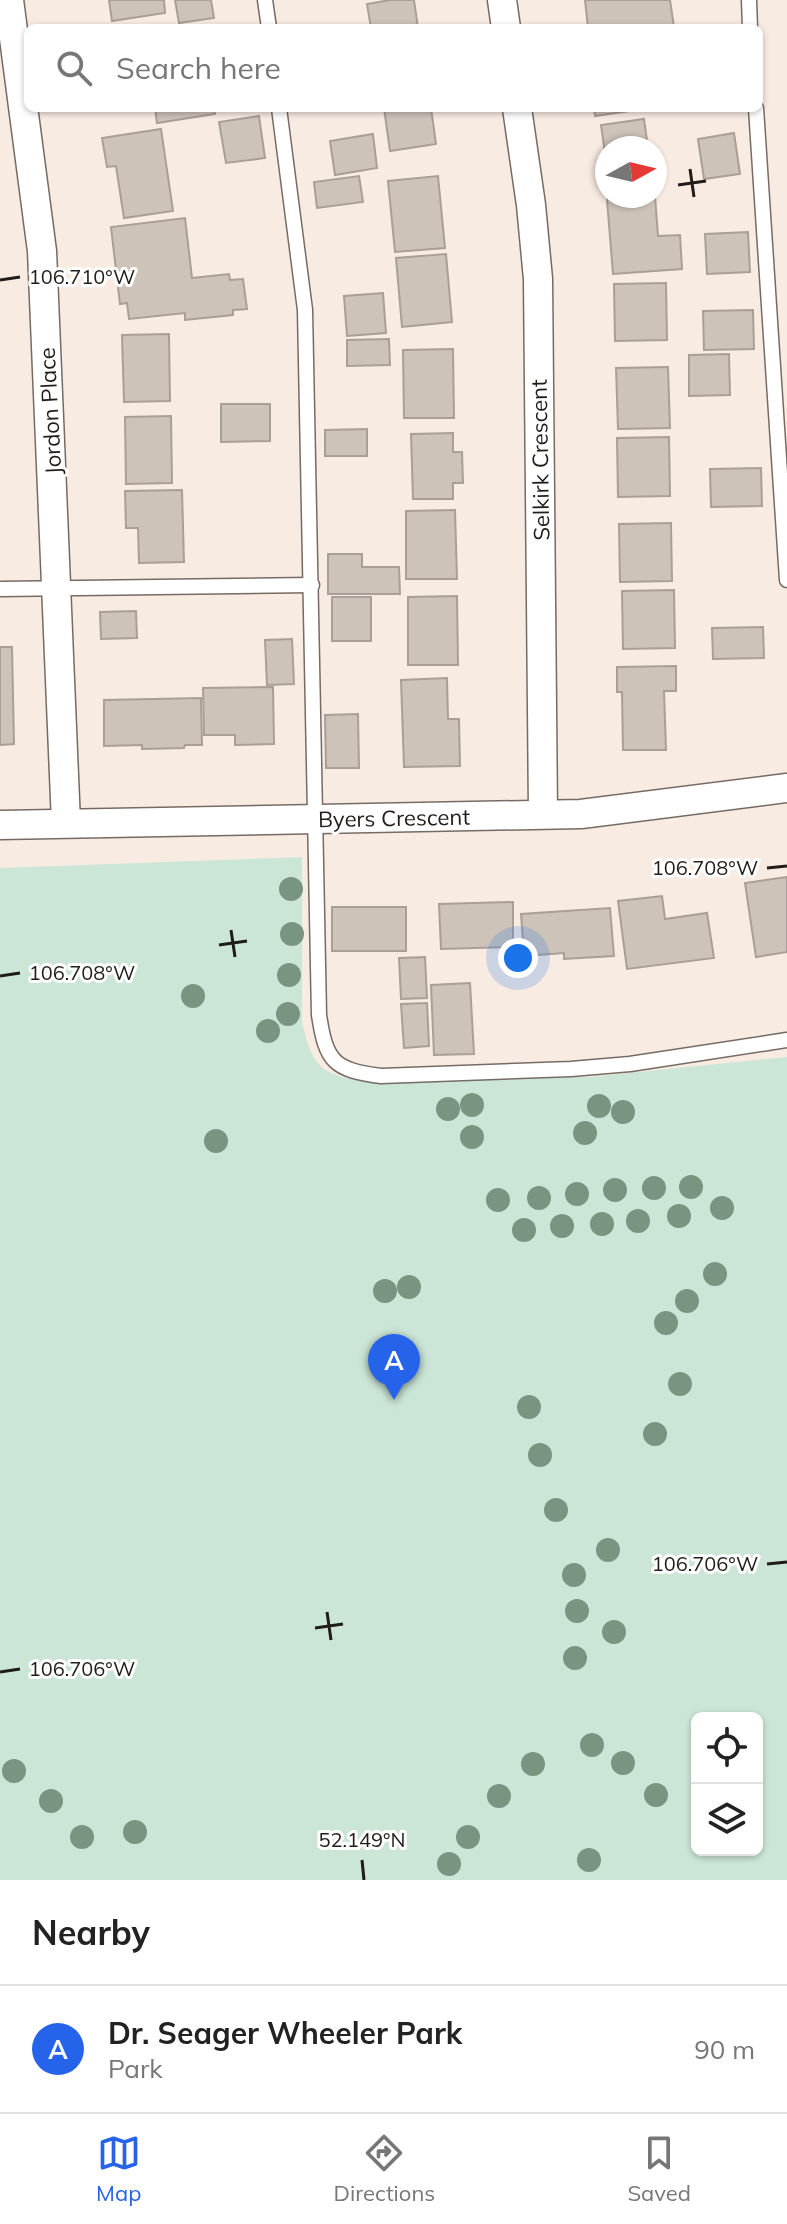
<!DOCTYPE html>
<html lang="en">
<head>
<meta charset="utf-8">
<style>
  body { margin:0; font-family:Mulish,sans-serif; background:#f6f6f6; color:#222 }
  .controls { position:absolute; right:24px; bottom:24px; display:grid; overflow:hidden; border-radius:12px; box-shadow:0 2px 6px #0004 }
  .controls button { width:72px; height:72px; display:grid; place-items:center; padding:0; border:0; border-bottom:2px solid #e0e0e0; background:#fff; color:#222; font:40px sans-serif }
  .compass { position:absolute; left:595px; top:136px; width:72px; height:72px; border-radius:50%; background:#fff; box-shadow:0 2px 6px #0004; rotate:82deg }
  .you { position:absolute; left:518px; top:958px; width:28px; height:28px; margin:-20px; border:6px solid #fff; border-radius:50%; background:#1a73e8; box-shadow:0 0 0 12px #1a73e833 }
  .badge { display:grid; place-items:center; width:52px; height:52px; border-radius:50%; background:#2563eb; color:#fff; font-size:26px; font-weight:700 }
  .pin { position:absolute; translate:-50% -66px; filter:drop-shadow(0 2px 4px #0008) }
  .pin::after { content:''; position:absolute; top:42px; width:28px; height:24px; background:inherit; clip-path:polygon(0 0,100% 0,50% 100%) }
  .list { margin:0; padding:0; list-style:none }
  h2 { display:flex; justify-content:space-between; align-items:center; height:104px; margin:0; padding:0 32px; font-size:34px }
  h2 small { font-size:26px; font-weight:400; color:#767676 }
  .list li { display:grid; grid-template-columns:52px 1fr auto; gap:24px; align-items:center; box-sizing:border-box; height:128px; padding:0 32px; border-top:2px solid #e0e0e0 }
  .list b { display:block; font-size:30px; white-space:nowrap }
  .list p { margin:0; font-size:26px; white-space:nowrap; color:#767676 }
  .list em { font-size:26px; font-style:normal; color:#767676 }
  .icon { flex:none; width:44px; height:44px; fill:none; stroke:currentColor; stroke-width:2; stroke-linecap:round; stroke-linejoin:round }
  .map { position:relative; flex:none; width:787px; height:1880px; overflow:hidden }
  .search { position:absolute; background:#fff; box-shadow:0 2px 6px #0004; left:24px; right:24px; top:24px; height:88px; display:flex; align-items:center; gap:20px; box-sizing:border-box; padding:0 28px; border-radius:12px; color:#767676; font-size:30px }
  .sheet { height:232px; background:#fff }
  nav { display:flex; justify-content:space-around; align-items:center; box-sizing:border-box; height:112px; border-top:2px solid #e0e0e0; background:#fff; font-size:22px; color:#767676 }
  nav a { display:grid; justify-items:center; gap:4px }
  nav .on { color:#2563eb }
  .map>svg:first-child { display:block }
  .green { fill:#cbe6d6; fill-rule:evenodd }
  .building { fill:#cec3b9; stroke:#aa9f96; stroke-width:2 }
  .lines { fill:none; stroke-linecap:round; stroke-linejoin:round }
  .service-casing { stroke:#766b64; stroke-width:17 }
  .minor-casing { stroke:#766b64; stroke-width:31 }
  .service { stroke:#fff; stroke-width:14 }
  .minor { stroke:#fff; stroke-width:28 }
  .tree { fill:#789582 }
  .ticks { fill:none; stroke:#201c19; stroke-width:3 }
  .labels { text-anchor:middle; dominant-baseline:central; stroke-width:6; stroke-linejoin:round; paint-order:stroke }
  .street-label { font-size:22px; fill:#201c19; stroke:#fff }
  .ticks-label { font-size:20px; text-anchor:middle; fill:#201c19; stroke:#fff; stroke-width:6; stroke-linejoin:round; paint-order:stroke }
</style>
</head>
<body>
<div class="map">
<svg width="787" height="1880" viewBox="0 0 787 1880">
  <rect width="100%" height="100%" fill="#f8ebe2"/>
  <path class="green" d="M 302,857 L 302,1021 C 312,1069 323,1076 370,1082 L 589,1077 L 787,1057 L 787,1880 L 0,1880 L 0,868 ZM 697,1718 L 757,1718 L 757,1850 L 697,1850 Z"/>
  <g class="building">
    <polygon points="109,0 164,0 165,13 112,21"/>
    <polygon points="175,0 211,0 214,18 179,23"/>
    <polygon points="390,0 414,0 418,28 371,28 367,4"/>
    <polygon points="585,0 670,0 674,27 588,28"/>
    <polygon points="155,108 214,108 215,114 157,123"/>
    <polygon points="384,108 431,108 436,144 390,151"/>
    <polygon points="594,108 644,108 644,109 595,116"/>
    <polygon points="259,116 265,158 226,163 219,122"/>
    <polygon points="644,119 648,148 607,148 607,167 601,125"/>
    <polygon points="161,129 173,211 124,218 116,166 107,167 102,138"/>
    <polygon points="734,133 740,174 704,179 698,139"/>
    <polygon points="373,134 377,168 335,175 330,141"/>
    <polygon points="359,176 363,202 317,208 314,182"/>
    <polygon points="438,176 445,248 395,252 388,181"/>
    <polygon points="655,196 658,236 680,235 682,269 613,274 607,200"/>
    <polygon points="185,218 192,278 229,274 230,280 243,279 247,309 233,310 233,315 185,320 185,313 129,319 127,303 120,304 111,227"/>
    <polygon points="748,232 750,272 707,274 705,234"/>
    <polygon points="446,254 452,322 402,327 396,258"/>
    <polygon points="666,283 667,340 615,341 614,284"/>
    <polygon points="383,293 386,333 347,336 344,296"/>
    <polygon points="753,310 754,349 704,350 703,311"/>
    <polygon points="169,334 170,401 124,402 122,335"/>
    <polygon points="389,339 390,365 347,366 347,340"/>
    <polygon points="453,349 454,418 404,418 403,350"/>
    <polygon points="729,354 730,395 689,396 689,355"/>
    <polygon points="668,367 670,428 618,429 616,368"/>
    <polygon points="221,404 270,404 270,441 221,442"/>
    <polygon points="171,416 172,483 126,484 125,417"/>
    <polygon points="367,429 367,456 325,456 325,430"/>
    <polygon points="453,433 453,452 462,452 463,483 453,483 453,499 413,499 411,434"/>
    <polygon points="669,437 670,496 618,497 617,438"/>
    <polygon points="761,468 762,506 711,507 710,469"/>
    <polygon points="182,490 184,562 139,563 138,528 126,528 125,491"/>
    <polygon points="455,510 457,579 406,579 406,511"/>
    <polygon points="671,523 672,581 620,582 619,524"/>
    <polygon points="328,554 362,554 362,567 399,567 400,594 328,594"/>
    <polygon points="674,590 675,648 623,649 622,591"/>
    <polygon points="457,596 458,665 408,665 408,597"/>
    <rect x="332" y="597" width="39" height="44"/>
    <polygon points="136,611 137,638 101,639 100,612"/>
    <polygon points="763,627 764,658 713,659 712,628"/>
    <polygon points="292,639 294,684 267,685 265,640"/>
    <polygon points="0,647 12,647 14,744 0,745"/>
    <polygon points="676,666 676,691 664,691 666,750 623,750 622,692 617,692 617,667"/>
    <polygon points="447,678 448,719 459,719 460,766 404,767 401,680"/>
    <polygon points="273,687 274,744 235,745 235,735 204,735 203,688"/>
    <polygon points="201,698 202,745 185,745 184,748 142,749 142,745 104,746 104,700"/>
    <polygon points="358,714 359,768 326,768 325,715"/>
    <polygon points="787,877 787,952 756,957 745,883"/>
    <polygon points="662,896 665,919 707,913 714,958 627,969 618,901"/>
    <polygon points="513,902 513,947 441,949 439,904"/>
    <rect x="332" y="907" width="74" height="44"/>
    <polygon points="610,908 614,956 564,959 564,953 524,956 521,914"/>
    <polygon points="425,957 427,998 401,999 399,958"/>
    <polygon points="470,983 474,1054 434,1055 431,985"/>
    <polygon points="427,1003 429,1046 404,1048 401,1004"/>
  </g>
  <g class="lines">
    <g class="service-casing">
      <g id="service">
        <polyline points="265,0 269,28"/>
        <polyline points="749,0 750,28"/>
        <path d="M 279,108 L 305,310 L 319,1015 C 326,1062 334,1070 381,1076 L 571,1069 L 630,1064 L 787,1040"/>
        <polyline points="756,108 787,580"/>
        <polyline points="0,589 312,585"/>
      </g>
    </g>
    <g class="minor-casing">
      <g id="minor">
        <polyline points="9,0 42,251 66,823"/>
        <polyline points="502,0 506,28"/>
        <polyline points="517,108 531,205 538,279 543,814"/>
        <polyline points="0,825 581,814 787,788"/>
      </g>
    </g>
    <use href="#service" class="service"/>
    <use href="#minor" class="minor"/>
  </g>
  <g class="tree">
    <circle cx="291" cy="889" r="12"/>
    <circle cx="292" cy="934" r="12"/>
    <circle cx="289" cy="975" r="12"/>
    <circle cx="193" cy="996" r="12"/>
    <circle cx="288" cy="1014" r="12"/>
    <circle cx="268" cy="1031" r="12"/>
    <circle cx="472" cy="1105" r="12"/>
    <circle cx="599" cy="1106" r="12"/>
    <circle cx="448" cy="1109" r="12"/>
    <circle cx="623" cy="1112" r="12"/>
    <circle cx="585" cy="1133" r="12"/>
    <circle cx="472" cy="1137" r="12"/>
    <circle cx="216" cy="1141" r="12"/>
    <circle cx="691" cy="1187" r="12"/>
    <circle cx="654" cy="1188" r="12"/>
    <circle cx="615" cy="1190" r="12"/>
    <circle cx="577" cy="1194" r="12"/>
    <circle cx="539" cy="1198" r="12"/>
    <circle cx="498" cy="1200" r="12"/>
    <circle cx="722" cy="1208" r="12"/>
    <circle cx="679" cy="1216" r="12"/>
    <circle cx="638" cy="1221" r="12"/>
    <circle cx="602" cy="1224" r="12"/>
    <circle cx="562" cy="1226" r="12"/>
    <circle cx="524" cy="1230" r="12"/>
    <circle cx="715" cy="1274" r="12"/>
    <circle cx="409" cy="1287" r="12"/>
    <circle cx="385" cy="1291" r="12"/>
    <circle cx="687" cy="1301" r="12"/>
    <circle cx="666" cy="1323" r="12"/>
    <circle cx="680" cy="1384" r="12"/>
    <circle cx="529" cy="1407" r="12"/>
    <circle cx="655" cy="1434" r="12"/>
    <circle cx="540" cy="1455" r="12"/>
    <circle cx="556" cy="1510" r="12"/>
    <circle cx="608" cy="1550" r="12"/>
    <circle cx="574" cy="1575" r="12"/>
    <circle cx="577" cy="1611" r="12"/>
    <circle cx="614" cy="1632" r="12"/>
    <circle cx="575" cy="1658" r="12"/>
    <circle cx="592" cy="1745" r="12"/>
    <circle cx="623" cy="1763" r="12"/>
    <circle cx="533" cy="1764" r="12"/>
    <circle cx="14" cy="1771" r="12"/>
    <circle cx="656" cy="1795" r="12"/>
    <circle cx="499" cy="1796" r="12"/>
    <circle cx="51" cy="1801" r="12"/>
    <circle cx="135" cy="1832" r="12"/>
    <circle cx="82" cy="1837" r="12"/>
    <circle cx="468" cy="1837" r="12"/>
    <circle cx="589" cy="1860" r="12"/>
    <circle cx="449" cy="1864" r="12"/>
  </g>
  <path class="ticks" d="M 690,169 L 694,197M 678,185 L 706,181M 0,280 L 20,277M 767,868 L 787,866M 231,930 L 235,957M 219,945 L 247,941M 0,976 L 20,973M 767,1564 L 787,1562M 327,1612 L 331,1640M 315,1628 L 343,1624M 0,1672 L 20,1669M 362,1860 L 364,1880"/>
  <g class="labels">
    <g class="street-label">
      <text transform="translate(50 411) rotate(-93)">Jordon Place</text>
      <text transform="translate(540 460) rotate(-91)">Selkirk Crescent</text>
      <text transform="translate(394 818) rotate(-1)">Byers Crescent</text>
    </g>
  </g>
  <g class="ticks-label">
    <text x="82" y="284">106.710°W</text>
    <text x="705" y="875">106.708°W</text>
    <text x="82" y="980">106.708°W</text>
    <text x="705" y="1571">106.706°W</text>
    <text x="82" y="1676">106.706°W</text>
    <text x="362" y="1847">52.149°N</text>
  </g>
</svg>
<div class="controls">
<button><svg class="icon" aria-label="locate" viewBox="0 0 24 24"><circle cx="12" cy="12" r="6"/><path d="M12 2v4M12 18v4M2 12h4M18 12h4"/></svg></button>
<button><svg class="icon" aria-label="layers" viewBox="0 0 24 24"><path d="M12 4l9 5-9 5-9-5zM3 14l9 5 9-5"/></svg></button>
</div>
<svg class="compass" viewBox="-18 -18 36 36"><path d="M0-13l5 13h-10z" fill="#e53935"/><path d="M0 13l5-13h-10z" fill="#767676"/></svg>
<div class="you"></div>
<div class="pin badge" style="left:394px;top:1400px">A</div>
<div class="search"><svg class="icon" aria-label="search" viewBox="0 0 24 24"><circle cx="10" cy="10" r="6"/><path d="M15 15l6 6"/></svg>Search here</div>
</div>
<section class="sheet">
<h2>Nearby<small></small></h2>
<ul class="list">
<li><span class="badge">A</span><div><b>Dr. Seager Wheeler Park</b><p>Park</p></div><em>90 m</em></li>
</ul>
</section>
<nav>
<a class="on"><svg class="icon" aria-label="map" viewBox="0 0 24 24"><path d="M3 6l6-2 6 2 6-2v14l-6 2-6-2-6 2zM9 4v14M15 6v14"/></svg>Map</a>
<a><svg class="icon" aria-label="directions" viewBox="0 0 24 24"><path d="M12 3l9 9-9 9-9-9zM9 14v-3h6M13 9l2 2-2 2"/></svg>Directions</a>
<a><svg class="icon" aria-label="saved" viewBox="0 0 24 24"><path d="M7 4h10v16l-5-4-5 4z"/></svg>Saved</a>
</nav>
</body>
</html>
